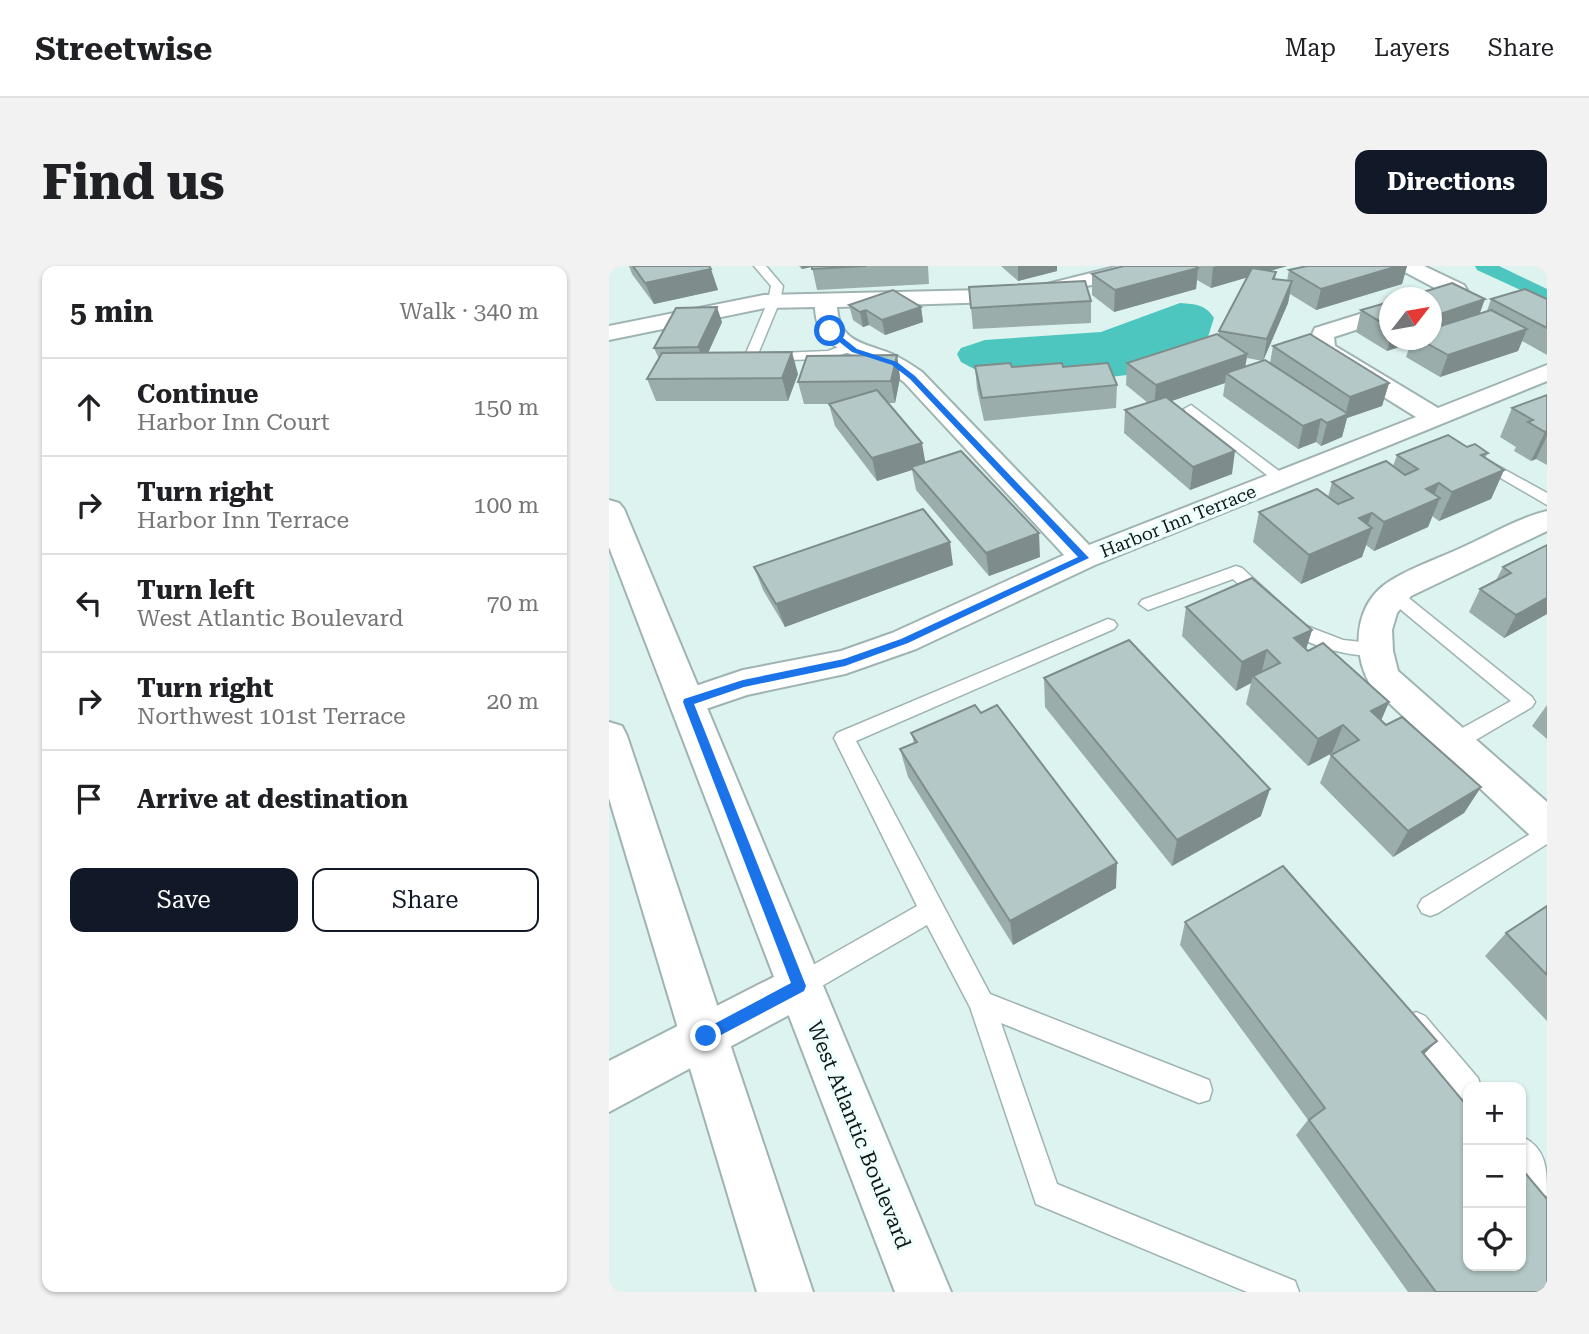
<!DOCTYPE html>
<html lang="en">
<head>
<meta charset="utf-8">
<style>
  body { margin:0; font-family:"Roboto Serif",serif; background:#f2f2f2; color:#202124 }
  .controls { position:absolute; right:21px; bottom:21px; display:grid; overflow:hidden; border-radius:14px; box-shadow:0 2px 5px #0004 }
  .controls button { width:63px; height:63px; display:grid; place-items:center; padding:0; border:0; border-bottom:2px solid #e0e0e0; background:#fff; color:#202124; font:35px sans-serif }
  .compass { position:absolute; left:770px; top:21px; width:63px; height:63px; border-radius:50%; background:#fff; box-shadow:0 2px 5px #0004; rotate:59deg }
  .stop { position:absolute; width:21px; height:21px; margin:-16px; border:5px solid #1a73e8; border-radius:50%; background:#fff }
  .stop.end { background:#1a73e8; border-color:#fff; box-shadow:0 2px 7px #0008 }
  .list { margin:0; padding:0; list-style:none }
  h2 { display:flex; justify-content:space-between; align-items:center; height:91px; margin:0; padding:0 28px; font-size:30px }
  h2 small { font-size:23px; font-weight:400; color:#757577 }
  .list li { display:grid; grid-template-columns:46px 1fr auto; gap:21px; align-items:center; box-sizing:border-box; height:98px; padding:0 28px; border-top:2px solid #e0e0e0 }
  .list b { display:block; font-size:26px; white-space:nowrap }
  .list p { margin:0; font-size:23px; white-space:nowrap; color:#757577 }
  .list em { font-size:23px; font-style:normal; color:#757577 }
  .actions { display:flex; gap:14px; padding:21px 28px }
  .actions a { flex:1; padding:16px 0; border:2px solid #111827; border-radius:14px; text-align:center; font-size:24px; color:#111827 }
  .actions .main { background:#111827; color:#fff }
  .icon { flex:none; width:38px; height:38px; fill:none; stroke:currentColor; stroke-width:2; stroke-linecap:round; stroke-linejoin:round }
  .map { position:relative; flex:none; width:938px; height:1026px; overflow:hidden; border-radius:14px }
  header { display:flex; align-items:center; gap:42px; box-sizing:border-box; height:98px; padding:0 35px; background:#fff; border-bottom:2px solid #e0e0e0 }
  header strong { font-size:33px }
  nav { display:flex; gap:38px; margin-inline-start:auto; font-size:24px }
  .intro { display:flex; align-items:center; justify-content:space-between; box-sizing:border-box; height:168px; padding:0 42px }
  h1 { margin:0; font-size:49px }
  .button { padding:18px 32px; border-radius:14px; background:#111827; color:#fff; font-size:24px; font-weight:700 }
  main { display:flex; gap:42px; padding:0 42px }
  aside { flex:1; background:#fff; border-radius:14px; box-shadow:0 2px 5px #0004 }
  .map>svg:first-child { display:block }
  .water { fill:#4cc6be }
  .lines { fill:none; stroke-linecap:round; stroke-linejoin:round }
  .canal { fill:#4cc6be; fill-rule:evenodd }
  .service-casing { stroke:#9fb4b2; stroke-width:3 }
  .minor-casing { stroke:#9fb4b2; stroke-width:4 }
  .primary-casing { stroke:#9fb4b2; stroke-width:4 }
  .service { fill:#fff; fill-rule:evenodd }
  .minor { fill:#fff; fill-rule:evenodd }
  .primary { fill:#fff; fill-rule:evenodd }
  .wall { fill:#9badab }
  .shaded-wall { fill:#7e8d8b }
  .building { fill:#b4c9c7; stroke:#7e8d8b; stroke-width:2 }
  .route { fill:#1a73e8 }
  .labels { text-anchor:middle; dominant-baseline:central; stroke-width:7; stroke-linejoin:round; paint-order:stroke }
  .far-street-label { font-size:18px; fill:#101817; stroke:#eefffd }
  .street-label { font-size:21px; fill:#101817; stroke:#eefffd }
</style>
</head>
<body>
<header>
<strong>Streetwise</strong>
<nav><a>Map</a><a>Layers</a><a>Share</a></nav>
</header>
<div class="intro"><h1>Find us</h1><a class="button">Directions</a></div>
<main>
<aside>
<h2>5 min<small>Walk · 340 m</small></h2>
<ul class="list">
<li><svg class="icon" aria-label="ahead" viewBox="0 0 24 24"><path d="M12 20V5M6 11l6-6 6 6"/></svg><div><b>Continue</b><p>Harbor Inn Court</p></div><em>150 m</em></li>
<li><svg class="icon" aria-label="right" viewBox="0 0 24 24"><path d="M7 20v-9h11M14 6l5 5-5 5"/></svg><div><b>Turn right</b><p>Harbor Inn Terrace</p></div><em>100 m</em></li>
<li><svg class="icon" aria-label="left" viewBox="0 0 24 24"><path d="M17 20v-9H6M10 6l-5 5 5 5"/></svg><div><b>Turn left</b><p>West Atlantic Boulevard</p></div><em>70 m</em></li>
<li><svg class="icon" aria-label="right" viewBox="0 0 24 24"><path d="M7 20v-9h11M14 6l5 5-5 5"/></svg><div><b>Turn right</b><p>Northwest 101st Terrace</p></div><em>20 m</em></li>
<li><svg class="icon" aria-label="arrive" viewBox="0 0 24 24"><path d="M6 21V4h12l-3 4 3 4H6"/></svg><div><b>Arrive at destination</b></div></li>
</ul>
<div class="actions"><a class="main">Save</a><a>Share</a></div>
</aside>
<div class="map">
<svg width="938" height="1026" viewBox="0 0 938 1026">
  <rect width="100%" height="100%" fill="#ddf3f0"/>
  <path class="water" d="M 571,37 C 587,38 597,39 605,52 L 597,77 L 533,107 L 502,111 L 367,104 L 352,96 L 348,88 L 352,82 L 376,74 L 492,66 Z"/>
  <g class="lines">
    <polygon class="canal" points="866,0 890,0 938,23 938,36 868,4"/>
    <g class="service-casing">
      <g id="service">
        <polygon points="145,0 157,0 174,20 171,35 149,88 219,85 241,77 247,81 245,84 221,93 136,95 135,92 159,35 162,20"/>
        <polygon points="582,139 678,211 681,214 678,217 668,217 577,146 575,143"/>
        <polygon points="871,190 938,227 938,239 866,197 864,194"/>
        <path d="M 627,300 L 633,302 L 695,359 L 734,374 L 772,378 L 774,383 L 772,388 C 749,394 700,380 681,366 C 661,352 643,330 624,313 L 539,344 L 530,338 L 533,334 Z"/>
        <polygon points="785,323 791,325 923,431 926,436 923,441 853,482 846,484 839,482 836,476 839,470 902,435 779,333 776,329"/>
        <polygon points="499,353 505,355 508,359 505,363 247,475 381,728 600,814 603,824 600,834 590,837 392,757 448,918 686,1015 690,1026 638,1026 427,938 361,741 318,659 199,728 190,732 181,728 178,720 181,712 308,640 225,472 228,467"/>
        <polygon points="938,558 938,578 829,647 821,650 813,647 809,640 813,633"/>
        <polygon points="807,746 816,750 869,812 872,821 859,821 859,835 849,832 798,768 794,759 798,750"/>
        <path d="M 912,870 C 938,882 938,903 938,930 C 909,918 911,897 912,870 Z"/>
      </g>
    </g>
    <g class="minor-casing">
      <g id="minor">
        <path d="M 510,0 L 545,0 L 542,4 L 418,35 L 228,41 C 230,77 256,77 283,88 C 294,93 303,99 313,106 L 480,279 L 807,151 L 706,88 C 701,81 701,70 706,62 L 780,39 L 780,53 L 725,71 L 726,80 L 829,142 L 938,99 L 938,115 L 486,299 L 307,383 L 236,408 L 138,429 L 79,449 L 66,445 L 61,436 L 66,427 L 134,404 L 232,385 L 283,367 L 455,289 L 295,116 C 289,112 284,106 277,103 C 246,87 207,85 206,41 L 156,42 L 0,74 L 0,60 L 155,29 L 418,23 Z"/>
        <polygon points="789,0 815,0 855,19 858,24 855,29 839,29 792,4"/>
        <path d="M 938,245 L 938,265 L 802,330 L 788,347 L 783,364 L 784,385 L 789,405 L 938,536 L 938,577 L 924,572 L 762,420 C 742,386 745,337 781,315 C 803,301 831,292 854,281 C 881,269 909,252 938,245 Z"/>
        <polygon points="190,698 206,705 213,720 206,735 0,846 0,795"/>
      </g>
    </g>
    <g class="primary-casing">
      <g id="primary">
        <polygon points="0,234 10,237 15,243 342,1026 286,1026 0,281"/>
        <polygon points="0,456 13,460 18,470 204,1026 148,1026 0,532"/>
      </g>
    </g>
    <use href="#service" class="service"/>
    <use href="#minor" class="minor"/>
    <use href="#primary" class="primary"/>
  </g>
  <g class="wall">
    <polygon points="20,0 100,0 109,24 45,38 23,8"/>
    <polygon points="190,0 319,0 320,18 208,24 203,1 193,3"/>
    <polygon points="392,0 448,0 448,5 409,15"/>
    <polygon points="515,0 678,0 660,5 667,6 666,13 678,15 680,4 698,0 798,0 793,18 707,44 681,28 679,37 654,95 638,92 636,101 661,97 664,80 780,117 773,140 738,152 733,171 712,180 707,176 689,183 614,130 616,117 562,135 623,208 581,224 515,167 516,144 539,137 517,119 518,97 609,69 610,65 638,11 602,22 588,14 587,23 505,46 483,29 483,8"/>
    <polygon points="360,21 482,35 482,57 364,63"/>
    <polygon points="882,33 938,33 938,89 913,75 909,85 831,111 797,91 802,77 778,85 747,66 752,44 780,36 780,74 822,74 871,48 878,45"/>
    <polygon points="240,39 312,41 314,56 276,69 260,59 254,61 244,54"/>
    <polygon points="113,56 99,87 189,108 179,135 47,135 38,113 50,93 45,82"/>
    <polygon points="288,89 291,112 286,137 279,137 317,197 431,291 380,310 307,224 303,204 268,215 226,160 220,138 195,138 189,116"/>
    <polygon points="366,100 454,101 508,119 507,142 375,155 368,123"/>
    <polygon points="938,129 938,199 927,193 922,195 905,185 907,181 891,171 903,142"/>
    <polygon points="858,181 879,187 876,192 895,204 882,233 830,255 823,250 819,261 765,285 757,279 753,291 692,318 644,276 650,246 719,231 723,216 784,200 788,189"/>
    <polygon points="938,279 938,348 895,372 860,346 871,323 887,314 894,301"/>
    <polygon points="344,299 176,361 154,324 145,301"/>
    <polygon points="577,341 703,364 697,383 780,436 772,454 777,459 872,521 855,547 784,591 711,517 722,489 724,488 723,487 699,500 637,438 642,417 627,425 573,370"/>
    <polygon points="435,412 652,550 563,600 436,441"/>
    <polygon points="938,439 938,473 923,460"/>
    <polygon points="372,447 507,622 404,679 299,511 291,483 305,477 302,467"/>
    <polygon points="938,640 938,755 876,690 897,667"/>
    <polygon points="576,656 828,775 815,788 938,1026 799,1026 687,869 699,854 571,679"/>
  </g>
  <g class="shaded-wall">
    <polygon points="192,0 206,0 193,3"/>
    <polygon points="409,0 448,0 448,5 409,15"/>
    <polygon points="607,0 678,0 602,22 604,1"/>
    <polygon points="789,0 798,0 793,18 707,44 712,23"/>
    <polygon points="589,2 587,23 505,46 506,24"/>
    <polygon points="102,3 109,24 45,38 36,17"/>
    <polygon points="683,15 679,37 654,95 658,73"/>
    <polygon points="876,33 868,55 822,70 822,51"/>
    <polygon points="108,41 113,56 95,96 89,81"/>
    <polygon points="312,41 314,56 276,69 273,54"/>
    <polygon points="257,44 260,59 254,61 251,46"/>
    <polygon points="918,63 909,85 831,111 839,89"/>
    <polygon points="781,74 803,74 802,77 778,85"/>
    <polygon points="183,86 189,108 179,135 173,112"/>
    <polygon points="638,88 635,110 617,107 616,117 545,141 547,119"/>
    <polygon points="288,89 291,112 286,137 282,115"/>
    <polygon points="780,117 773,140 738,152 733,171 712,180 718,157 736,150 741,131"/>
    <polygon points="712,153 707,176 689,183 694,160"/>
    <polygon points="938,165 938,170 927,193 922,195 936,166"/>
    <polygon points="313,177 317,200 302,201 303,204 268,215 263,192"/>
    <polygon points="626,185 623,208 581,224 584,201"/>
    <polygon points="895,204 882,233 830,255 843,226"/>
    <polygon points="830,217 823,235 831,232 819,261 765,285 775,256 817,223"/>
    <polygon points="763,247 757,264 763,262 753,291 692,318 700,289 750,252"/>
    <polygon points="430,267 431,291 380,310 377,287"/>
    <polygon points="341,276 344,299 176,361 167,338"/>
    <polygon points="938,332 938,348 895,372 907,349"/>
    <polygon points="703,364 694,393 685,372"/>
    <polygon points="658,384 651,413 644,410 642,417 627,425 633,396"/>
    <polygon points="780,436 768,464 762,445"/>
    <polygon points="734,459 723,487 699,500 709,473"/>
    <polygon points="872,521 855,547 784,591 799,565"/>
    <polygon points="661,523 652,550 563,600 568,574"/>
    <polygon points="508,597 507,622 404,679 401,655"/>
    <polygon points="828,775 809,794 813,786"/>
  </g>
  <g class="building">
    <polygon points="24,0 100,0 102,3 36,17"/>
    <polygon points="203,0 257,0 203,3"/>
    <polygon points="515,0 586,0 589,2 506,24 483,8"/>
    <polygon points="698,0 789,0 712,23 680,4"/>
    <polygon points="643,2 667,6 664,13 683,15 658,73 610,65"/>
    <polygon points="476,15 482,35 362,42 360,21"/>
    <polygon points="843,17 876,33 822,51 822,32 795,32"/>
    <polygon points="916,23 938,33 938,62 882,33"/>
    <polygon points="284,24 312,41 273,54 257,44 251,46 240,39"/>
    <polygon points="780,36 780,61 752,44"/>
    <polygon points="108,41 89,81 45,82 67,42"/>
    <polygon points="882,44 918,63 839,89 812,74 822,74 822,63"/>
    <polygon points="608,68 638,88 547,119 518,97"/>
    <polygon points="701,68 780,117 741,131 664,80"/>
    <polygon points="183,86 173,112 38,113 53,87"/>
    <polygon points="288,89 282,115 189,116 198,90"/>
    <polygon points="656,94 739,148 718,157 712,153 694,160 617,107"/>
    <polygon points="401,97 403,101 453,97 454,101 499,97 508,119 373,132 366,100"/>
    <polygon points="268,124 313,177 263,192 220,138"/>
    <polygon points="938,129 938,165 936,166 919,156 924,154 903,142"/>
    <polygon points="557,131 626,185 584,201 516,144"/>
    <polygon points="839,169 858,181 866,178 879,187 872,189 895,204 843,226 830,217 817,223 831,232 775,256 763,247 750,252 763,262 700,289 650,246 708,223 729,238 744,232 723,216 777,195 796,209 809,203 788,189"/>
    <polygon points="352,185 430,267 377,287 302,201"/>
    <polygon points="314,243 341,276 167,338 145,301"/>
    <polygon points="938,279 938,332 907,349 871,323 902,307 894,301"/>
    <polygon points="643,312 703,364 685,372 699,385 714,377 780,436 762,445 777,459 793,451 872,521 799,565 722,489 750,474 734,459 709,473 644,410 671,397 658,384 633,396 577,341"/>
    <polygon points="520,374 661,523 568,574 435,412"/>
    <polygon points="366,439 372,447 388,439 508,597 401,655 291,483 308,476 302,467"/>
    <polygon points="674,600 828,775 813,786 859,841 859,1000 912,1000 912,902 938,933 938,1026 827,1026 700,854 716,842 576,656"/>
    <polygon points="938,640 938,709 897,667"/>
  </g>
  <polygon class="route" points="219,64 224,64 248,83 288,96 306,110 480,292 299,377 236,400 135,421 85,438 197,720 195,725 97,777 90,770 92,765 182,717 74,436 75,433 134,414 235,393 292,373 469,291 301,113 283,99 243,86 219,67"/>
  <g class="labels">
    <g class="far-street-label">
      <text transform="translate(569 255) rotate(-22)">Harbor Inn Terrace</text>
    </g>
    <g class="street-label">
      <text transform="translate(250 869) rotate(68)">West Atlantic Boulevard</text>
    </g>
  </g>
</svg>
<div class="controls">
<button>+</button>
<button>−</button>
<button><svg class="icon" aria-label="locate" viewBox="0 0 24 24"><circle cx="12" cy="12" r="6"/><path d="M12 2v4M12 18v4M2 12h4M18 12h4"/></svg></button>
</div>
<svg class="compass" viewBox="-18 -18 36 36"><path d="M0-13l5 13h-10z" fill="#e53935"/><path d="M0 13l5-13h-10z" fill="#757577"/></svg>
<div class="stop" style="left:221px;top:65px"></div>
<div class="stop end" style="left:97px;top:770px"></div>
</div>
</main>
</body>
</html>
